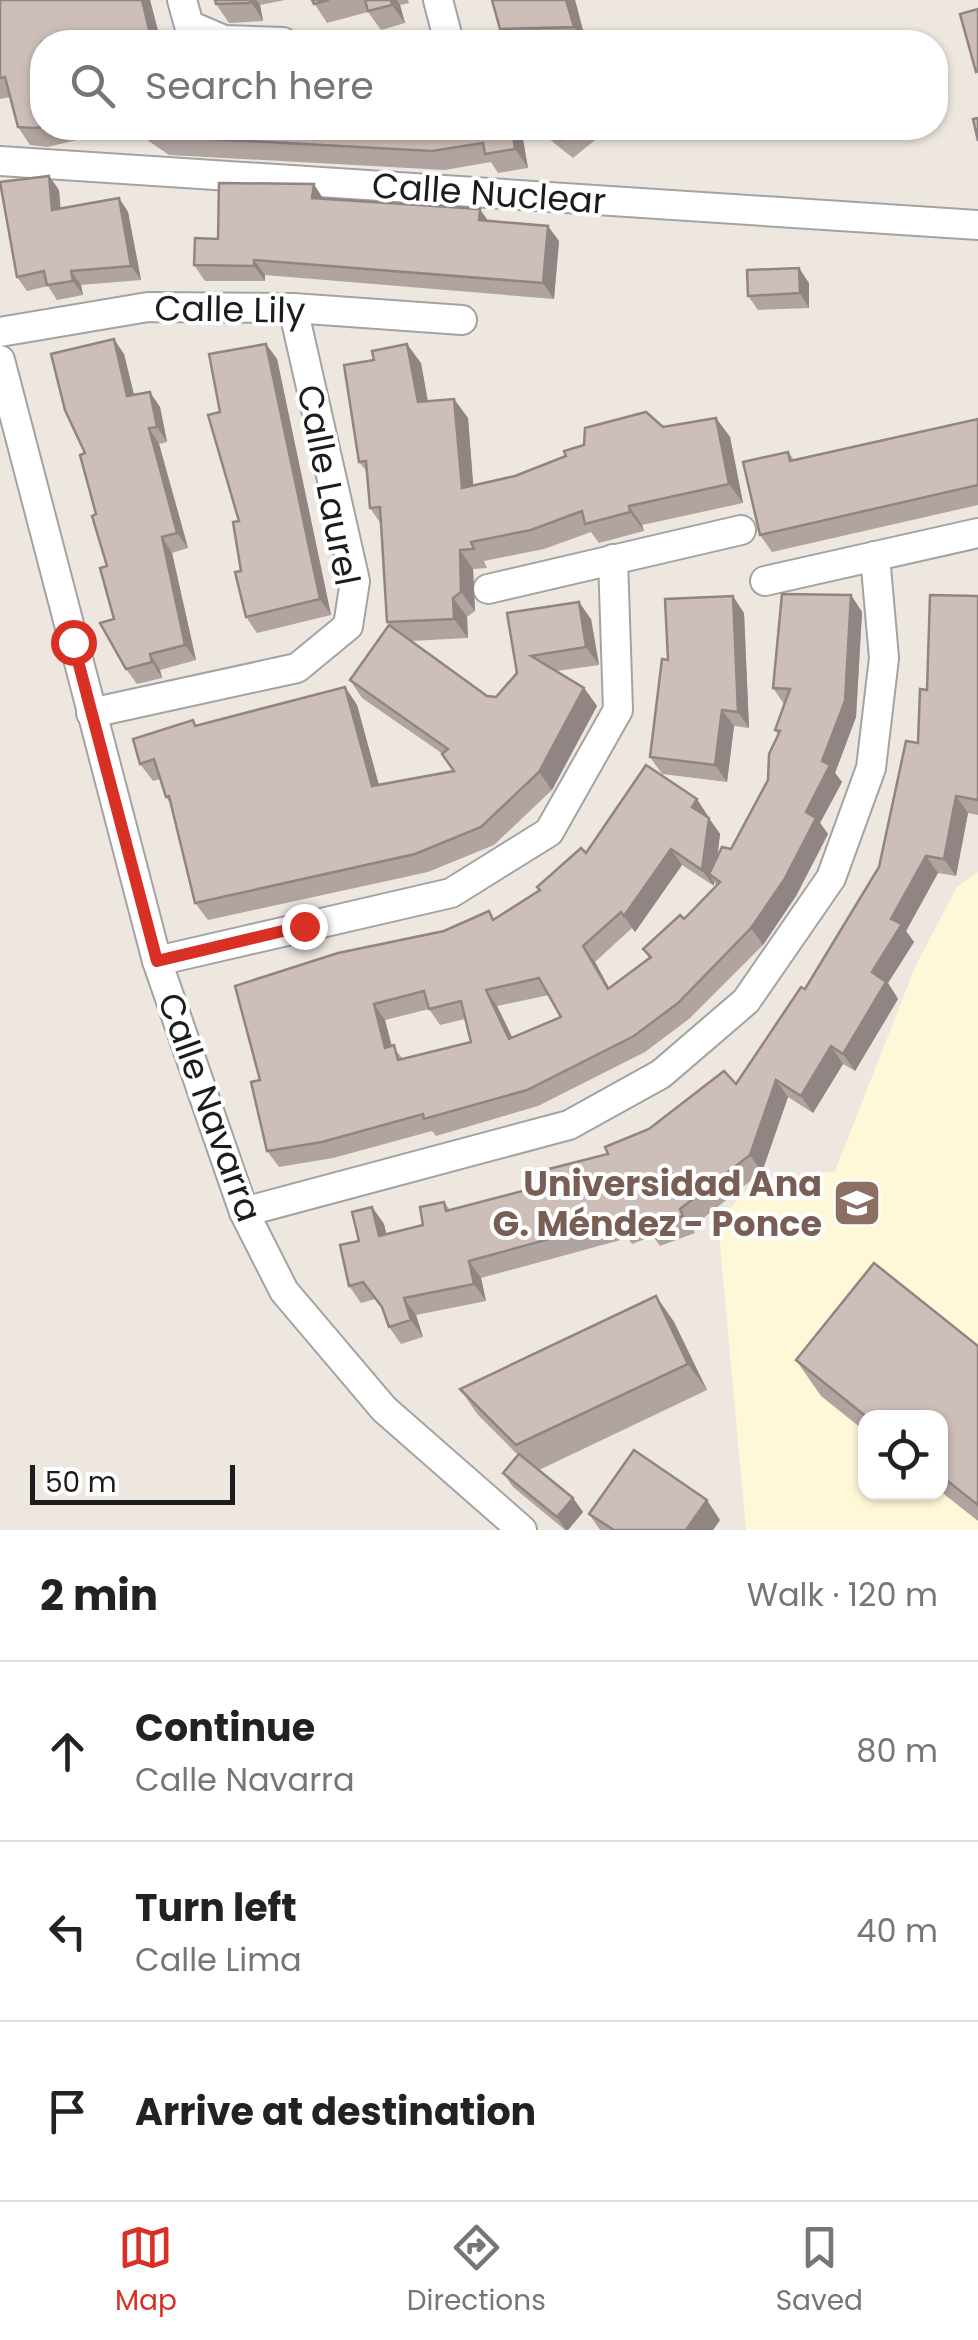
<!DOCTYPE html>
<html lang="en">
<head>
<meta charset="utf-8">
<style>
  body { margin:0; font-family:Poppins,sans-serif; background:#f2f2f2; color:#222 }
  .controls { position:absolute; right:30px; bottom:30px; display:grid; overflow:hidden; border-radius:20px; box-shadow:0 2px 8px #0004 }
  .controls button { width:90px; height:90px; display:grid; place-items:center; padding:0; border:0; border-bottom:2px solid #e0e0e0; background:#fff; color:#222; font:50px sans-serif }
  .scale { position:absolute; left:30px; bottom:25px; width:205px; box-sizing:border-box; padding-left:10px; border:5px solid #1c1c1c; border-top:0; font-size:28px; line-height:35px; white-space:nowrap; color:#1c1c1c; -webkit-text-stroke:8px #fff; paint-order:stroke }
  .stop { position:absolute; width:30px; height:30px; margin:-22px; border:8px solid #d93025; border-radius:50%; background:#fff }
  .stop.end { background:#d93025; border-color:#fff; box-shadow:0 2px 10px #0008 }
  .list { margin:0; padding:0; list-style:none }
  h2 { display:flex; justify-content:space-between; align-items:center; height:130px; margin:0; padding:0 40px; font-size:42px }
  h2 small { font-size:32px; font-weight:400; color:#767676 }
  .list li { display:grid; grid-template-columns:65px 1fr auto; gap:30px; align-items:center; box-sizing:border-box; height:180px; padding:0 40px; border-top:2px solid #e0e0e0 }
  .list b { display:block; font-size:38px; white-space:nowrap }
  .list p { margin:0; font-size:32px; white-space:nowrap; color:#767676 }
  .list em { font-size:32px; font-style:normal; color:#767676 }
  .icon { flex:none; width:55px; height:55px; fill:none; stroke:currentColor; stroke-width:2; stroke-linecap:round; stroke-linejoin:round }
  .map { position:relative; flex:none; width:978px; height:1530px; overflow:hidden }
  .search { position:absolute; background:#fff; box-shadow:0 2px 8px #0004; left:30px; right:30px; top:30px; height:110px; display:flex; align-items:center; gap:25px; box-sizing:border-box; padding:0 35px; border-radius:40px; color:#767676; font-size:38px }
  .sheet { height:670px; background:#fff }
  nav { display:flex; justify-content:space-around; align-items:center; box-sizing:border-box; height:140px; border-top:2px solid #e0e0e0; background:#fff; font-size:28px; color:#767676 }
  nav a { display:grid; justify-items:center; gap:5px }
  nav .on { color:#d93025 }
  .map>svg:first-child { display:block }
  .education { fill:#fff8d8; fill-rule:evenodd }
  .lines { fill:none; stroke-linecap:round; stroke-linejoin:round }
  .street-casing { stroke:#a3a3a3; stroke-width:32 }
  .street { stroke:#fff; stroke-width:28 }
  .wall { fill:#b1a39f; fill-rule:evenodd }
  .shaded-wall { fill:#908582 }
  .building { fill:#cebeb9; stroke:#908582; stroke-width:2.5; fill-rule:evenodd }
  .route { stroke:#d93025; stroke-width:12 }
  .labels { text-anchor:middle; dominant-baseline:central; stroke-width:8; stroke-linejoin:round; paint-order:stroke }
  .street-label { font-size:35px; fill:#1c1c1c; stroke:#fff }
  .education-label { font-size:35px; font-weight:bold; fill:#785e54; stroke:#fff; text-anchor:end }
</style>
</head>
<body>
<div class="map">
<svg width="978" height="1530" viewBox="0 0 978 1530">
  <rect width="100%" height="100%" fill="#eee7e0"/>
  <path class="education" d="M 978,872 L 978,1530 L 746,1530 L 718,1222 L 752,1184 L 835,1171 L 916,965 L 957,887 ZM 866,1418 L 940,1418 L 940,1492 L 866,1492 Z"/>
  <g class="lines">
    <g class="street-casing">
      <g id="street">
        <polyline points="182,0 189,25 224,40 283,42"/>
        <polyline points="438,0 449,42"/>
        <polyline points="0,161 978,225"/>
        <polyline points="0,332 148,307 293,308 462,320"/>
        <polyline points="0,360 157,961 244,1212 284,1291 384,1409 522,1530"/>
        <polyline points="765,581 978,533"/>
        <polyline points="488,589 741,530"/>
        <polyline points="91,713 297,668 348,626 355,581 293,308"/>
        <polyline points="157,961 451,893 549,832 618,710 613,559"/>
        <polyline points="244,1212 569,1125 661,1074 746,1001 831,878 871,768 884,658 875,556"/>
      </g>
    </g>
    <use href="#street" class="street"/>
  </g>
  <g class="wall">
    <polygon points="0,0 150,0 160,40 42,42 42,128 83,128 85,138 48,147 30,145 18,127 10,97 0,99"/>
    <polygon points="215,0 285,0 260,5 263,21 229,23 216,4"/>
    <polygon points="312,0 408,0 409,3 400,5 405,23 381,30 368,12 327,23"/>
    <polygon points="575,0 586,42 510,42 500,29"/>
    <polygon points="130,128 521,128 528,168 498,173 491,162 445,170 169,155"/>
    <polygon points="535,128 596,128 600,136 573,158"/>
    <polygon points="49,176 59,190 60,208 119,198 128,212 141,280 81,285 83,295 57,300 48,286 27,291 17,277"/>
    <polygon points="324,199 488,221 559,241 554,299 265,275 265,281 205,281 194,265 218,239"/>
    <polygon points="809,283 809,308 758,310 748,296"/>
    <polygon points="266,344 277,359 331,615 257,633 246,617 241,571 239,521 220,412"/>
    <polygon points="124,354 134,395 160,407 167,442 159,444 188,548 172,553 196,660 160,670 162,678 137,684 126,669 114,619 107,566 85,453"/>
    <polygon points="421,363 428,401 454,399 468,418 473,485 515,476 663,427 716,418 730,437 743,503 642,525 644,531 599,543 591,532 544,549 484,561 487,568 473,569 475,611 467,617 468,638 411,641 487,696 496,697 517,673 507,613 591,619 599,665 557,671 584,688 597,706 552,790 494,845 428,872 208,920 195,903 172,806 166,797 160,779 153,781 140,764 197,726 345,687 357,705 379,785 453,771 443,754 362,698 350,680 390,626 387,622 381,524 370,508 367,472 359,462"/>
    <polygon points="978,419 978,505 772,552 760,535 788,452 794,460"/>
    <path d="M 851,595 L 862,612 L 856,717 L 835,773 L 842,782 L 820,823 L 828,834 L 796,896 L 763,945 L 689,1019 L 645,1052 L 538,1106 L 436,1136 L 432,1131 L 333,1158 L 279,1167 L 267,1151 L 260,1080 L 444,931 L 495,919 L 539,890 L 586,853 L 708,816 L 707,817 L 720,834 L 717,857 L 731,849 L 768,780 L 778,735 L 775,730 L 784,704 L 773,688 ZM 682,865 L 714,886 L 714,882 L 717,886 L 684,919 L 643,949 L 649,958 L 609,988 L 595,962 L 632,928 L 635,932 ZM 549,995 L 561,1017 L 512,1038 L 497,1006 ZM 429,1009 L 440,1025 L 465,1019 L 471,1042 L 403,1059 L 392,1046 L 385,1020 Z"/>
    <polygon points="978,596 978,815 968,813 956,876 938,873 906,931 914,942 888,983 898,999 855,1071 843,1064 813,1113 788,1097 762,1172 692,1227 695,1233 660,1246 653,1236 632,1244 628,1238 481,1278 486,1301 416,1315 423,1337 401,1344 389,1327 383,1309 375,1299 361,1303 349,1286 359,1241 372,1207 384,1224 386,1234 423,1225 444,1202 450,1210 549,1184 608,1154 649,1129 736,1084 805,989 879,867 918,743 927,690"/>
    <polygon points="744,613 749,728 734,726 727,782 662,774 650,757 668,660"/>
    <polygon points="656,1296 674,1322 707,1390 539,1470 573,1498 583,1512 568,1530 565,1530 513,1487 503,1473 518,1455 478,1415 460,1389"/>
    <polygon points="978,1346 978,1521 940,1491 940,1418 866,1418 866,1432 821,1396 796,1360"/>
    <polygon points="589,1514 720,1520 713,1530 600,1530"/>
  </g>
  <g class="shaded-wall">
    <polygon points="142,0 150,0 161,42 149,29"/>
    <polygon points="250,0 256,0 260,5 263,21"/>
    <polygon points="391,0 397,0 400,5 405,23 392,5"/>
    <polygon points="566,0 575,0 586,42 584,42 574,27"/>
    <polygon points="512,128 521,128 528,168 515,149"/>
    <polygon points="49,176 59,190 62,224 52,210"/>
    <polygon points="314,184 324,200 312,198"/>
    <polygon points="119,198 128,212 141,280 131,266"/>
    <polygon points="480,209 491,225 479,220"/>
    <polygon points="548,226 559,241 554,299 543,283"/>
    <polygon points="254,260 265,275 265,281 254,266"/>
    <polygon points="799,268 809,283 809,308 800,293"/>
    <polygon points="71,271 81,285 83,295 73,281"/>
    <polygon points="114,339 124,354 138,411 127,396"/>
    <polygon points="266,344 277,359 331,615 320,599"/>
    <polygon points="407,344 421,363 431,421 418,402"/>
    <polygon points="150,392 160,407 167,442 157,427"/>
    <polygon points="454,399 468,418 475,507 462,488"/>
    <polygon points="716,418 730,437 743,503 729,484"/>
    <polygon points="149,428 159,444 188,548 177,533"/>
    <polygon points="629,506 642,525 644,531 630,512"/>
    <polygon points="162,537 172,553 196,660 185,645"/>
    <polygon points="460,550 473,569 475,611 461,592"/>
    <polygon points="851,595 862,612 856,717 835,773 842,782 820,823 828,834 796,896 763,945 751,928 822,761"/>
    <polygon points="733,596 744,613 749,728 738,712"/>
    <polygon points="453,598 467,617 468,638 454,619"/>
    <polygon points="579,602 591,619 599,665 586,647"/>
    <polygon points="150,654 160,670 162,678 152,662"/>
    <polygon points="345,687 357,705 384,804 372,786"/>
    <polygon points="584,688 597,706 552,790 539,772"/>
    <polygon points="722,710 734,726 727,782 715,765"/>
    <polygon points="956,796 968,813 956,876 944,859"/>
    <polygon points="697,799 708,816 703,823 692,807"/>
    <polygon points="709,818 720,834 715,878 709,874 714,882 714,886 702,870"/>
    <polygon points="671,849 682,865 635,932 624,916"/>
    <polygon points="926,856 938,873 906,931 914,942 888,983 898,999 855,1071 843,1054 891,919"/>
    <polygon points="583,946 595,962 619,1006 608,989"/>
    <polygon points="486,990 497,1006 521,1055 509,1039"/>
    <polygon points="374,1004 385,1020 396,1064 385,1048"/>
    <polygon points="831,1046 843,1064 813,1113 801,1096"/>
    <polygon points="776,1080 788,1097 762,1172 750,1155"/>
    <polygon points="372,1207 384,1224 391,1253 379,1236"/>
    <polygon points="469,1261 481,1278 486,1301 474,1284"/>
    <polygon points="656,1296 674,1322 707,1390 688,1364"/>
    <polygon points="404,1298 416,1315 423,1337 411,1320"/>
    <polygon points="573,1498 583,1512 568,1530 566,1530 557,1517"/>
    <polygon points="707,1500 720,1520 713,1530 686,1530"/>
  </g>
  <g class="building">
    <polygon points="0,0 142,0 149,29 163,42 42,42 42,127 35,128 18,127 5,77 0,78"/>
    <polygon points="215,0 250,0 250,3 216,4"/>
    <polygon points="312,0 329,0 314,4"/>
    <polygon points="365,0 391,0 392,5 368,11"/>
    <polygon points="492,0 566,0 574,27 500,29"/>
    <polygon points="978,9 978,71 976,72 960,14"/>
    <polygon points="538,30 553,42 527,42"/>
    <polygon points="978,118 978,141 973,119"/>
    <polygon points="144,128 512,128 515,149 485,154 483,143 432,151 157,136"/>
    <polygon points="544,128 575,128 560,140"/>
    <polygon points="49,176 52,210 119,198 131,266 71,271 73,281 47,285 44,271 17,277 0,182"/>
    <polygon points="219,183 314,184 312,198 480,209 479,220 548,226 543,283 254,260 254,266 194,265 195,238 218,239"/>
    <polygon points="799,268 800,293 748,296 747,270"/>
    <polygon points="114,339 127,396 150,392 157,427 149,428 177,533 162,537 185,645 150,654 152,662 126,669 100,623 114,619 100,568 107,566 92,516 96,514 80,455 85,453 65,410 51,354"/>
    <polygon points="266,344 320,599 246,617 235,572 241,571 233,522 239,521 208,415 220,412 209,354"/>
    <polygon points="407,344 418,402 454,399 462,488 515,476 566,456 564,451 584,445 585,428 646,412 663,427 716,418 729,484 629,506 630,512 585,524 582,511 531,530 471,542 474,549 460,550 461,592 453,598 454,619 387,622 380,507 370,508 366,461 359,462 344,365 374,360 372,351"/>
    <polygon points="978,419 978,485 760,535 743,462 788,452 790,461"/>
    <path d="M 782,594 L 851,595 L 845,701 L 822,761 L 830,765 L 806,812 L 816,818 L 784,880 L 751,928 L 678,1003 L 634,1036 L 527,1090 L 424,1119 L 423,1114 L 322,1142 L 267,1151 L 251,1082 L 260,1080 L 235,986 L 338,953 L 444,931 L 489,911 L 493,920 L 540,890 L 537,887 L 581,848 L 586,853 L 646,765 L 697,799 L 692,807 L 709,818 L 702,870 L 671,849 L 624,916 L 621,912 L 583,946 L 608,989 L 651,957 L 643,949 L 680,915 L 684,919 L 720,882 L 709,874 L 722,847 L 731,849 L 768,780 L 769,754 L 780,731 L 775,730 L 790,689 L 773,688 ZM 539,978 L 561,1017 L 509,1039 L 486,990 ZM 424,991 L 429,1009 L 461,1001 L 471,1042 L 398,1060 L 394,1045 L 385,1048 L 374,1004 Z"/>
    <polygon points="930,595 978,596 978,800 956,796 944,859 926,856 891,919 902,924 872,972 886,982 843,1054 831,1046 801,1096 776,1080 750,1155 680,1209 683,1216 648,1228 644,1217 620,1227 618,1220 469,1261 474,1284 404,1298 411,1320 389,1327 382,1307 363,1282 349,1286 340,1245 359,1241 352,1212 372,1207 379,1236 423,1225 420,1207 444,1202 446,1211 549,1184 545,1170 608,1154 605,1147 649,1129 724,1071 736,1084 801,987 805,989 879,867 906,741 918,743 920,689 927,690"/>
    <polygon points="733,596 738,712 722,710 715,765 650,757 662,659 668,660 665,599"/>
    <polygon points="579,602 586,647 531,656 584,688 539,772 481,827 415,854 195,903 169,796 166,797 154,759 140,764 133,739 193,720 195,726 345,687 372,786 454,771 442,754 448,749 350,680 389,625 487,696 496,697 517,673 507,613"/>
    <polygon points="874,1263 978,1346 978,1505 940,1475 940,1418 868,1418 796,1360"/>
    <polygon points="656,1296 688,1364 516,1445 460,1389"/>
    <polygon points="634,1450 707,1500 686,1530 614,1530 589,1514"/>
    <polygon points="519,1454 573,1498 557,1517 503,1473"/>
  </g>
  <g class="lines">
    <polyline class="route" points="73,642 157,961 304,926"/>
  </g>
  <defs>
    <g id="university-square" transform="scale(2.5)"><rect x="-9" y="-9" width="18" height="18" rx="4" fill="#8d6e63" stroke="#fff"/><path d="M0-5L7-2L0 1L-7-2ZM-4 1L0 2.5L4 1V4Q0 6-4 4Z" fill="#fff"/></g>
  </defs>
  <g fill-rule="evenodd">
    <use href="#university-square" x="857" y="1203"/>
  </g>
  <g class="labels">
    <g class="street-label">
      <text transform="translate(489 193) rotate(4)">Calle Nuclear</text>
      <text transform="translate(230 309) rotate(1)">Calle Lily</text>
      <text transform="translate(329 485) rotate(79)">Calle Laurel</text>
      <text transform="translate(210 1107) rotate(70)">Calle Navarra</text>
    </g>
    <g class="education-label">
      <text x="822" y="1183">Universidad Ana<tspan x="822" dy="40">G. Méndez - Ponce</tspan></text>
    </g>
  </g>
</svg>
<div class="controls">
<button><svg class="icon" aria-label="locate" viewBox="0 0 24 24"><circle cx="12" cy="12" r="6"/><path d="M12 2v4M12 18v4M2 12h4M18 12h4"/></svg></button>
</div>
<div class="scale">50 m</div>
<div class="stop" style="left:73px;top:642px"></div>
<div class="stop end" style="left:304px;top:926px"></div>
<div class="search"><svg class="icon" aria-label="search" viewBox="0 0 24 24"><circle cx="10" cy="10" r="6"/><path d="M15 15l6 6"/></svg>Search here</div>
</div>
<section class="sheet">
<h2>2 min<small>Walk · 120 m</small></h2>
<ul class="list">
<li><svg class="icon" aria-label="ahead" viewBox="0 0 24 24"><path d="M12 20V5M6 11l6-6 6 6"/></svg><div><b>Continue</b><p>Calle Navarra</p></div><em>80 m</em></li>
<li><svg class="icon" aria-label="left" viewBox="0 0 24 24"><path d="M17 20v-9H6M10 6l-5 5 5 5"/></svg><div><b>Turn left</b><p>Calle Lima</p></div><em>40 m</em></li>
<li><svg class="icon" aria-label="arrive" viewBox="0 0 24 24"><path d="M6 21V4h12l-3 4 3 4H6"/></svg><div><b>Arrive at destination</b></div></li>
</ul>
</section>
<nav>
<a class="on"><svg class="icon" aria-label="map" viewBox="0 0 24 24"><path d="M3 6l6-2 6 2 6-2v14l-6 2-6-2-6 2zM9 4v14M15 6v14"/></svg>Map</a>
<a><svg class="icon" aria-label="directions" viewBox="0 0 24 24"><path d="M12 3l9 9-9 9-9-9zM9 14v-3h6M13 9l2 2-2 2"/></svg>Directions</a>
<a><svg class="icon" aria-label="saved" viewBox="0 0 24 24"><path d="M7 4h10v16l-5-4-5 4z"/></svg>Saved</a>
</nav>
</body>
</html>
